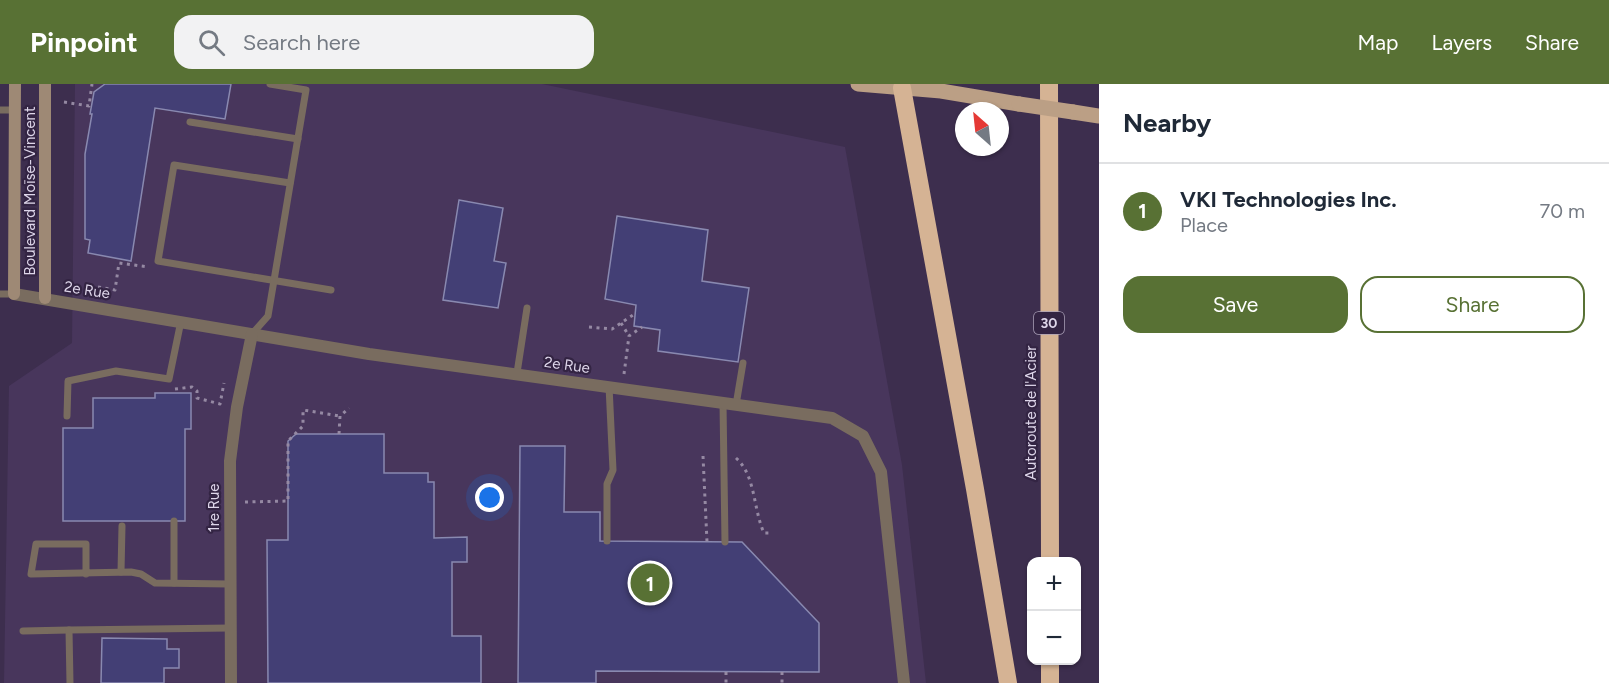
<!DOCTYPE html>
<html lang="en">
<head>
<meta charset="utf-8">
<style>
  body { margin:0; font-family:Figtree,sans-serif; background:#f2f2f3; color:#1f2937 }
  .controls { position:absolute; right:18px; bottom:18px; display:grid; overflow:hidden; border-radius:12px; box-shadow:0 2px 4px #0004 }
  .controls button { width:54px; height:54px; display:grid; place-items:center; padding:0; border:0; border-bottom:2px solid #e0e1e3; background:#fff; color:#1f2937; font:30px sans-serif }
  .compass { position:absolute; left:955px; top:18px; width:54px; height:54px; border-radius:50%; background:#fff; box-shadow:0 2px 4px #0004; rotate:333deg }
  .you { position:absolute; left:490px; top:414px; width:21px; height:21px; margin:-15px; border:4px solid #fff; border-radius:50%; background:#1a73e8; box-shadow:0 0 0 9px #1a73e833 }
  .badge { display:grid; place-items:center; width:39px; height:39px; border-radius:50%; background:#587134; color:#fff; font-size:20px; font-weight:700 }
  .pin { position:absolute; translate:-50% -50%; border:3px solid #fff; box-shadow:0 2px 6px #0006 }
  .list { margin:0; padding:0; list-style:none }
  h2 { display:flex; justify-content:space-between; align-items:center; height:78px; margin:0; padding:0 24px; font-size:26px }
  h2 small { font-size:20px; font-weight:400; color:#747a83 }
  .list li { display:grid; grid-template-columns:39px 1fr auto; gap:18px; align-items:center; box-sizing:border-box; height:96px; padding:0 24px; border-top:2px solid #e0e1e3 }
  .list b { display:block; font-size:22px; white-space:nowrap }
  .list p { margin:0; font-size:20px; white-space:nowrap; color:#747a83 }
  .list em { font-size:20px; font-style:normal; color:#747a83 }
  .actions { display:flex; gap:12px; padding:18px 24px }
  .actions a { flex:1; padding:14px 0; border:2px solid #587134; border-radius:18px; text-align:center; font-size:21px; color:#587134 }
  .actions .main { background:#587134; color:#fff }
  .icon { flex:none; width:33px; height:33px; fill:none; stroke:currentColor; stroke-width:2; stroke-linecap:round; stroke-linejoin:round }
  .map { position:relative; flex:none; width:1099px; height:599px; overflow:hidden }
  header { display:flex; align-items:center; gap:36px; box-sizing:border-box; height:84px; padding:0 30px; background:#587134; color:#fff }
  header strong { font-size:28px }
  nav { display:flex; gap:33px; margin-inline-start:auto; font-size:21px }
  .search { width:420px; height:54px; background:#f2f2f3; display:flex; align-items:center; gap:15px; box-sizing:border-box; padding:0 21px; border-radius:18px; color:#747a83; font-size:22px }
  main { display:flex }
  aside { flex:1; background:#fff }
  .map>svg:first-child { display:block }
  .built { fill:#48365c }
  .building { fill:#433f75; stroke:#8989b0; stroke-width:1.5 }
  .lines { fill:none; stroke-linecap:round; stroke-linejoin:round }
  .path { stroke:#9589a3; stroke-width:3; stroke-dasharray:3 4.5; stroke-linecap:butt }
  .lane { stroke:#796c5f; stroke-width:7 }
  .street { stroke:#796c5f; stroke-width:12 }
  .secondary { stroke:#9e8975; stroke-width:12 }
  .primary { stroke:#bb9f85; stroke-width:15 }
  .highway { stroke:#d5b394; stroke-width:18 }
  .primary-bridge { stroke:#bb9f85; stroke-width:15 }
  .labels { text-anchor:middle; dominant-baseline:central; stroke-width:4.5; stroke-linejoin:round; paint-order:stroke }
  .shield { fill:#332443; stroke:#aba1b8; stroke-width:1.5 }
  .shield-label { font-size:14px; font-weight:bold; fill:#ded6ea }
  .street-label { font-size:15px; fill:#ded6ea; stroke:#332443 }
</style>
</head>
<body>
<header>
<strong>Pinpoint</strong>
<div class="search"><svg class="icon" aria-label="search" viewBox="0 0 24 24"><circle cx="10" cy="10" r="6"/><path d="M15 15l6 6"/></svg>Search here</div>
<nav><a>Map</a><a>Layers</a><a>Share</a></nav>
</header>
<main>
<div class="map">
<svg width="1099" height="599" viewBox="0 0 1099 599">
  <rect width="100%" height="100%" fill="#3d2e4e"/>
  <polygon class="built" points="75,0 542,0 845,63 902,381 926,599 4,599 9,302 72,259"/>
  <g class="building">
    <polygon points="105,0 231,0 225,35 155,24 131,177 88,169 90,156 85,155 85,70 92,30 90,30 94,8"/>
    <polygon points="459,116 503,124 494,177 506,179 498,224 443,216"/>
    <polygon points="617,132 708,146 702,197 749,204 738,278 658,267 660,246 634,242 636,221 605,215"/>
    <polygon points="155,309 191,309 191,345 185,345 185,437 63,437 63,344 93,344 93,314 155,314"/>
    <polygon points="296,350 384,350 384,389 428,389 428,398 434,398 434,454 467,453 467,478 452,478 452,552 481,552 481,599 268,599 267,456 288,456 288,357"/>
    <polygon points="520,362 565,362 564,428 600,428 600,457 742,458 819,539 819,588 596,587 596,599 518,599"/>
    <polygon points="102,554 167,555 167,565 179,565 179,584 164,584 164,599 101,599"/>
  </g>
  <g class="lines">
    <g class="path">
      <polyline points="64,18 89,22 92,0"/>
      <polyline points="98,203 115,206 119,179 149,183"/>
      <polyline points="621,239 629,252"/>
      <polyline points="589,243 612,245 636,229"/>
      <polyline points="624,290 629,252 642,243"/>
      <polyline points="175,305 192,303 197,307 197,314 220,320 224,299"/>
      <polyline points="339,350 340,332 349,324"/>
      <polyline points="703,372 707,458"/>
      <path d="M 736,374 C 756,392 753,425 764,449 L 772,449"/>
      <polyline points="245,418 288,417 288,357 303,342 303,326 340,332"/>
      <polyline points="726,588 726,599"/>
      <polyline points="782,588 782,599"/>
    </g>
    <g class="lane">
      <polyline points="0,26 15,26"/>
      <polyline points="190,38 298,55"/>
      <polyline points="290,99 174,81 158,177 331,206"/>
      <polyline points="0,210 14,210"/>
      <polyline points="252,250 268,232 306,6 270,0"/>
      <polyline points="517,289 527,224"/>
      <polyline points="723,319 725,458"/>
      <polyline points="736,321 743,279"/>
      <polyline points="67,332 68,297 116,287 169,295 181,237"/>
      <polyline points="174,437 174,499"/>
      <polyline points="607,457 607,400 613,386 609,302"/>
      <polyline points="121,488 122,442"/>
      <polyline points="86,490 86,460 36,460 31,490 131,488 141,490 155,499 229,500"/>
      <polyline points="23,547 69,546"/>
      <polyline points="70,599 69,546 230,544"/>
    </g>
    <g class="street">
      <polyline points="14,210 369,270 832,334 863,352 881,388 904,599"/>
      <polyline points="231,599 230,377 237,323 252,250"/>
    </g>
    <g class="secondary">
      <polyline points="14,210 15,0"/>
      <polyline points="45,214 45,0"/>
    </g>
    <g class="primary">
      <polyline points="858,0 941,7 1019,20"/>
      <polyline points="1073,28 1099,32"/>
    </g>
    <g class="highway">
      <polyline points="1049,0 1050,478"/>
      <polyline points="902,4 975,405 1008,599"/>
      <polyline points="1050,576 1050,599"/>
    </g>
    <polyline class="primary-bridge" points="1019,20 1073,28"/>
  </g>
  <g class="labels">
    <rect class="shield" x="1034" y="228" width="30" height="22" rx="4.5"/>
    <g class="shield-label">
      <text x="1049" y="239">30</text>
    </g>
    <g class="street-label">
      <text transform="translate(30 107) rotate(-90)">Boulevard Moïse-Vincent</text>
      <text transform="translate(87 206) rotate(9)">2e Rue</text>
      <text transform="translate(567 281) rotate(8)">2e Rue</text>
      <text transform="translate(1031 329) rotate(-90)">Autoroute de l'Acier</text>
      <text transform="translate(214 424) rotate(-90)">1re Rue</text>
    </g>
  </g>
</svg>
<div class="controls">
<button>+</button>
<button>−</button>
</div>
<svg class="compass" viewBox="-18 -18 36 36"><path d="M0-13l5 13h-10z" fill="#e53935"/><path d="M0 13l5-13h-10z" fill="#747a83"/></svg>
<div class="you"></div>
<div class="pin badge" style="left:650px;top:499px">1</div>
</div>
<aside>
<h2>Nearby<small></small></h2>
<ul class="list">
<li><span class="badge">1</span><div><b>VKI Technologies Inc.</b><p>Place</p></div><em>70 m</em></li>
</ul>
<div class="actions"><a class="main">Save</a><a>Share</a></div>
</aside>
</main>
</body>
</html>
